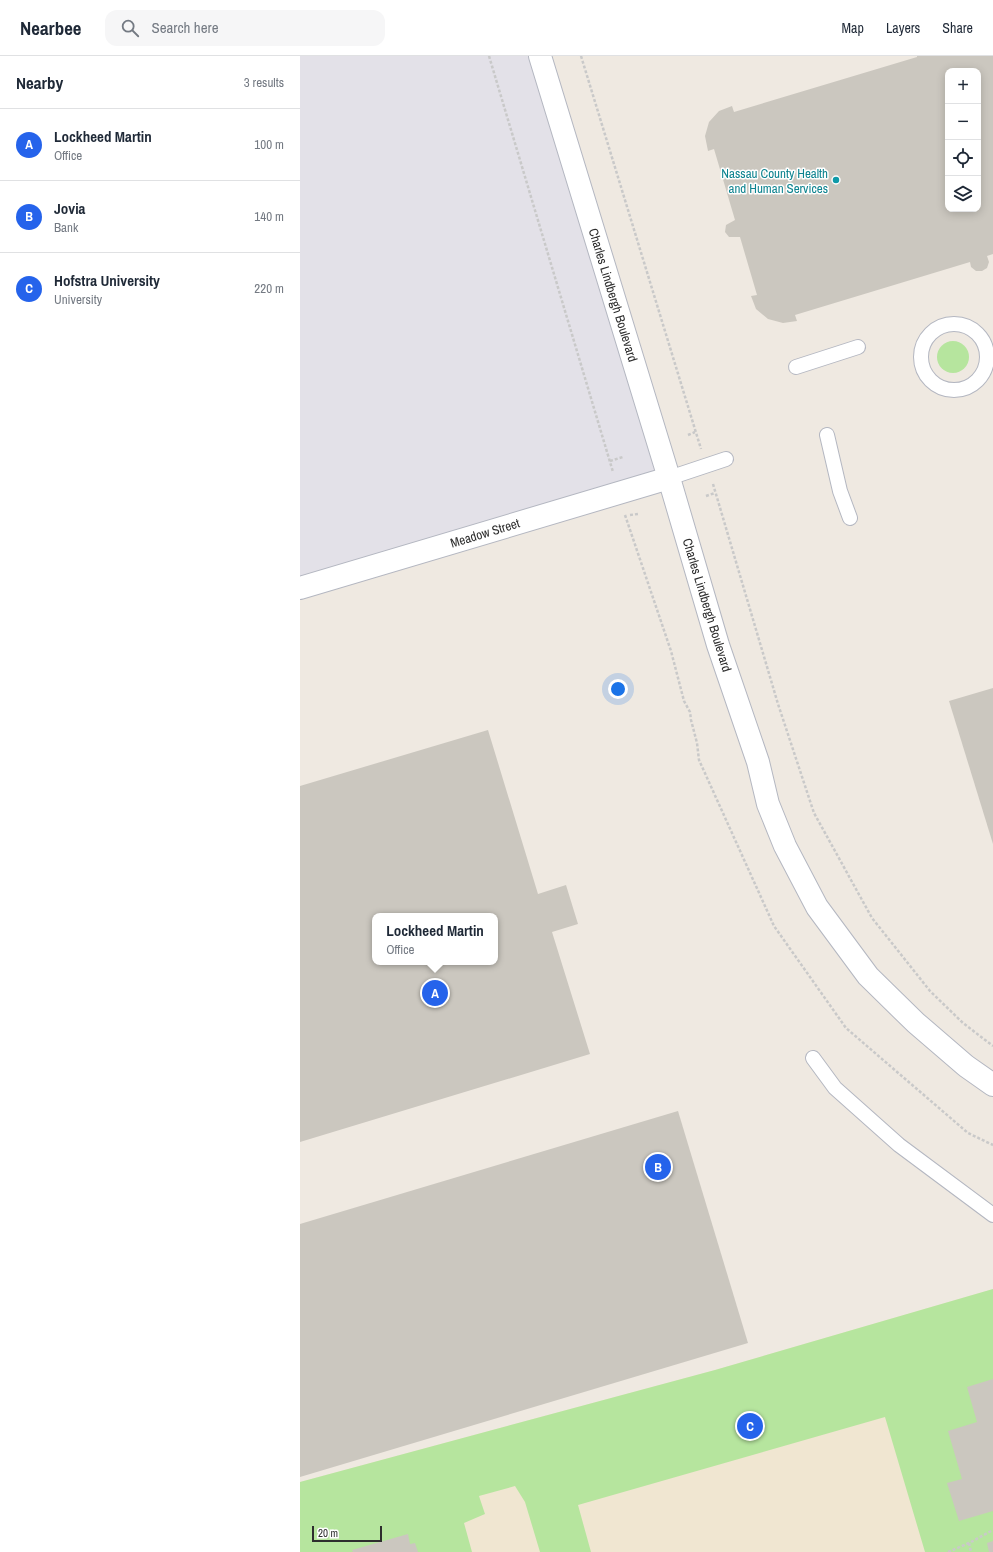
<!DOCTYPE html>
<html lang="en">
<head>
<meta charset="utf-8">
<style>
  body { margin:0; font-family:"Archivo Narrow",sans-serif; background:#f6f6f7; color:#1f2937 }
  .controls { position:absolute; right:12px; top:12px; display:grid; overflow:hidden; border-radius:8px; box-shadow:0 2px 10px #0003 }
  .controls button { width:36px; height:36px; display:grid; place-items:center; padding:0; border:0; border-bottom:1px solid #e0e1e3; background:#fff; color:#1f2937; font:20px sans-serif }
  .scale { position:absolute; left:12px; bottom:10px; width:70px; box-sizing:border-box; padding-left:4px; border:2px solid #2e2e2e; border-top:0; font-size:11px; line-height:14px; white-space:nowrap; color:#2e2e2e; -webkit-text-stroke:3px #fff; paint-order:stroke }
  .you { position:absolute; left:318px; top:633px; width:14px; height:14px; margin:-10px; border:3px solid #fff; border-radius:50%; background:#1a73e8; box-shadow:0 0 0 6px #1a73e833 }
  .badge { display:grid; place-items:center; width:26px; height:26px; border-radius:50%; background:#2563eb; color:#fff; font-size:13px; font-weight:700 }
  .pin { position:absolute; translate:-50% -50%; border:2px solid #fff; box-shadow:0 1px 4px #0006 }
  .popup { position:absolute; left:72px; top:857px; width:126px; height:52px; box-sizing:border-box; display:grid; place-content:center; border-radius:8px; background:#fff; filter:drop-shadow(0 1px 3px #0005); font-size:13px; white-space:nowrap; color:#747a83 }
  .popup b { font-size:15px; color:#1f2937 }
  .popup::after { content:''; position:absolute; left:50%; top:100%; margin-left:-8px; border:8px solid transparent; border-top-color:#fff }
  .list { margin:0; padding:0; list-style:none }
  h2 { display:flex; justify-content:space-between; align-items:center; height:52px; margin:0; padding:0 16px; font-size:17px }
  h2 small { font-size:13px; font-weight:400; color:#747a83 }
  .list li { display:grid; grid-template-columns:26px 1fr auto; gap:12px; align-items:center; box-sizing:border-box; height:72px; padding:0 16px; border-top:1px solid #e0e1e3 }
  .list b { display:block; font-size:15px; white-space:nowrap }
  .list p { margin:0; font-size:13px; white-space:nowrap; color:#747a83 }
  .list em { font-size:13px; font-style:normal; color:#747a83 }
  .icon { flex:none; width:22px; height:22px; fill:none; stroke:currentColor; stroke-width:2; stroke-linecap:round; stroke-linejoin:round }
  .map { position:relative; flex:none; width:693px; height:1496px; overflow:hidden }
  header { display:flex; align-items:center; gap:24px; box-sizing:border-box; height:56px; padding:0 20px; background:#fff; border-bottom:1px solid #e0e1e3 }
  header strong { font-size:19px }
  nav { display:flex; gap:22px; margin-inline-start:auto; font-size:14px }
  .search { width:280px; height:36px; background:#f6f6f7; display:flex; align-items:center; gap:10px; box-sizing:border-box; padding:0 14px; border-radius:12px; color:#747a83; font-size:15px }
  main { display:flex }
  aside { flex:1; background:#fff }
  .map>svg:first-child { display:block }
  .industrial { fill:#e3e1e8 }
  .education { fill:#f0e6d1 }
  .green { fill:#b6e59e }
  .building { fill:#cbc7bf; fill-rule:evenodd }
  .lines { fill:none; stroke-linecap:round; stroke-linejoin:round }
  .lane-casing { stroke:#b4b7c1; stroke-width:16 }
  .secondary-casing { stroke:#b4b7c1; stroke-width:24 }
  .path { stroke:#c9c9c9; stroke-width:2.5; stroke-dasharray:3 2; stroke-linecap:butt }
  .lane { stroke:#fff; stroke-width:14 }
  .secondary { stroke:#fff; stroke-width:22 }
  .culture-dot { fill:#0f9aa8; stroke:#fff; stroke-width:1.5 }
  .labels { text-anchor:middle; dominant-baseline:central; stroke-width:3; stroke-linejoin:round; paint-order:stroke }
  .culture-label { font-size:13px; fill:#0d838f; stroke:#fff; text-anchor:end }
  .street-label { font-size:13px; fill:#2e2e2e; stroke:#fff }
</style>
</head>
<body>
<header>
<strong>Nearbee</strong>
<div class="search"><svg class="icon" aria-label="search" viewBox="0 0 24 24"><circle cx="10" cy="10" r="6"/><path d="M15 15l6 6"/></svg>Search here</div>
<nav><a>Map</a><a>Layers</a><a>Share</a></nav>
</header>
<main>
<aside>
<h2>Nearby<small>3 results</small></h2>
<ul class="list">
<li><span class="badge">A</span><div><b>Lockheed Martin</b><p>Office</p></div><em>100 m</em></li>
<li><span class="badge">B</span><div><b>Jovia</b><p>Bank</p></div><em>140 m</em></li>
<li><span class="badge">C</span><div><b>Hofstra University</b><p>University</p></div><em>220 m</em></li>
</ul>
</aside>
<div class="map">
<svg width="693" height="1496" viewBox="0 0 693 1496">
  <rect width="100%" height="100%" fill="#efe9e1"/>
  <polygon class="industrial" points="0,0 235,0 362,418 0,526"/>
  <polygon class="education" points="693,1233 693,1496 0,1496 0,1426 415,1314"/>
  <g class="green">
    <circle cx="653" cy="301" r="16"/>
    <polygon points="693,1233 693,1496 625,1496 585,1361 278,1449 291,1496 240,1496 225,1446 215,1430 179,1440 185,1458 164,1467 172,1496 0,1496 0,1426 415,1314"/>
  </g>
  <g class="building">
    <path d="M 617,0 L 693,0 L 693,198 L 687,200 L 689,206 L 687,212 L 682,215 L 676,215 L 671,211 L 670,206 L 495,259 L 497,265 L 483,267 L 468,263 L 456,253 L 451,240 L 457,239 L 440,181 L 429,181 L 425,176 L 426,169 L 435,164 L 414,93 L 408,95 L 405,80 L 409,66 L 419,55 L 432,50 L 434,56 L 617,1 ZM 648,15 L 678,15 L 678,153 L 648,153 Z"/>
    <polygon points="693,632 693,788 649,645"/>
    <path d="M 188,674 L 238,838 L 266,829 L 278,868 L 252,876 L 290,998 L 0,1086 L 0,730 ZM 75,860 L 195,860 L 195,906 L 75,906 Z"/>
    <polygon points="378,1055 448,1287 0,1421 0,1168"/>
    <polygon points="693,1323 693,1455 659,1465 647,1427 662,1423 648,1375 677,1366 667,1331"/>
    <polygon points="108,1478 110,1488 115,1487 118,1496 53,1496 52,1494"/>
    <polygon points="693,1485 693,1496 689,1496 687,1487"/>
  </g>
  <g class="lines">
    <g class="lane-casing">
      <g id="lane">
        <circle cx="654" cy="301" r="33"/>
        <polyline points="496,311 558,291"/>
        <polyline points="527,379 540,435 550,462"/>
        <polyline points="369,422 426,403"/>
        <polyline points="513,1002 535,1032 599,1089 693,1159"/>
      </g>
    </g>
    <g class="secondary-casing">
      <g id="secondary">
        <polyline points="240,0 369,422 418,589 458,706 468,748 485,790 517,851 568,920 616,967 666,1010 693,1029"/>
        <polyline points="0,532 369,422"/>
      </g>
    </g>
    <g class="path">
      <polyline points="189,0 313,416"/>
      <polyline points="281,0 401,393"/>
      <polyline points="388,379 395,376"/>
      <polyline points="310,405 323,401"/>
      <polyline points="413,428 478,648 514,757 572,862 630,935 663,967 693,990"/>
      <polyline points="406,440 415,437"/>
      <polyline points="325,459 371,595 384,645 390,656 391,664 397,687 399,704 474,870 546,972 668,1077 693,1089"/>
      <polyline points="330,459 338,458"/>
      <polyline points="669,1487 671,1496"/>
      <polyline points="648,1496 669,1487 693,1474"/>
    </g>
    <use href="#lane" class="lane"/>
    <use href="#secondary" class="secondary"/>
  </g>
  <circle class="culture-dot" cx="536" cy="124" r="4"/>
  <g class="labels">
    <g class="culture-label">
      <text x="528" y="117">Nassau County Health<tspan x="528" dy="15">and Human Services</tspan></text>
    </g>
    <g class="street-label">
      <text transform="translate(313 239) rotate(73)">Charles Lindbergh Boulevard</text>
      <text transform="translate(185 477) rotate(-17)">Meadow Street</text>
      <text transform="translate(407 549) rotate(73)">Charles Lindbergh Boulevard</text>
    </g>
  </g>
</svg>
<div class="controls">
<button>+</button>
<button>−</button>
<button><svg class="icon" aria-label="locate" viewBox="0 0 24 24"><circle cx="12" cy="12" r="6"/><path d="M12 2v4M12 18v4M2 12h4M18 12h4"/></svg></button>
<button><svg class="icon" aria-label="layers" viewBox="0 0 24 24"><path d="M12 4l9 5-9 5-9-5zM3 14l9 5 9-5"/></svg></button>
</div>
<div class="scale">20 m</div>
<div class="you"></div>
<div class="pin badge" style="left:135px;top:937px">A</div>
<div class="popup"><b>Lockheed Martin</b>Office</div>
<div class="pin badge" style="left:358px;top:1111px">B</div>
<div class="pin badge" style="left:450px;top:1370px">C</div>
</div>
</main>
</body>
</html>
